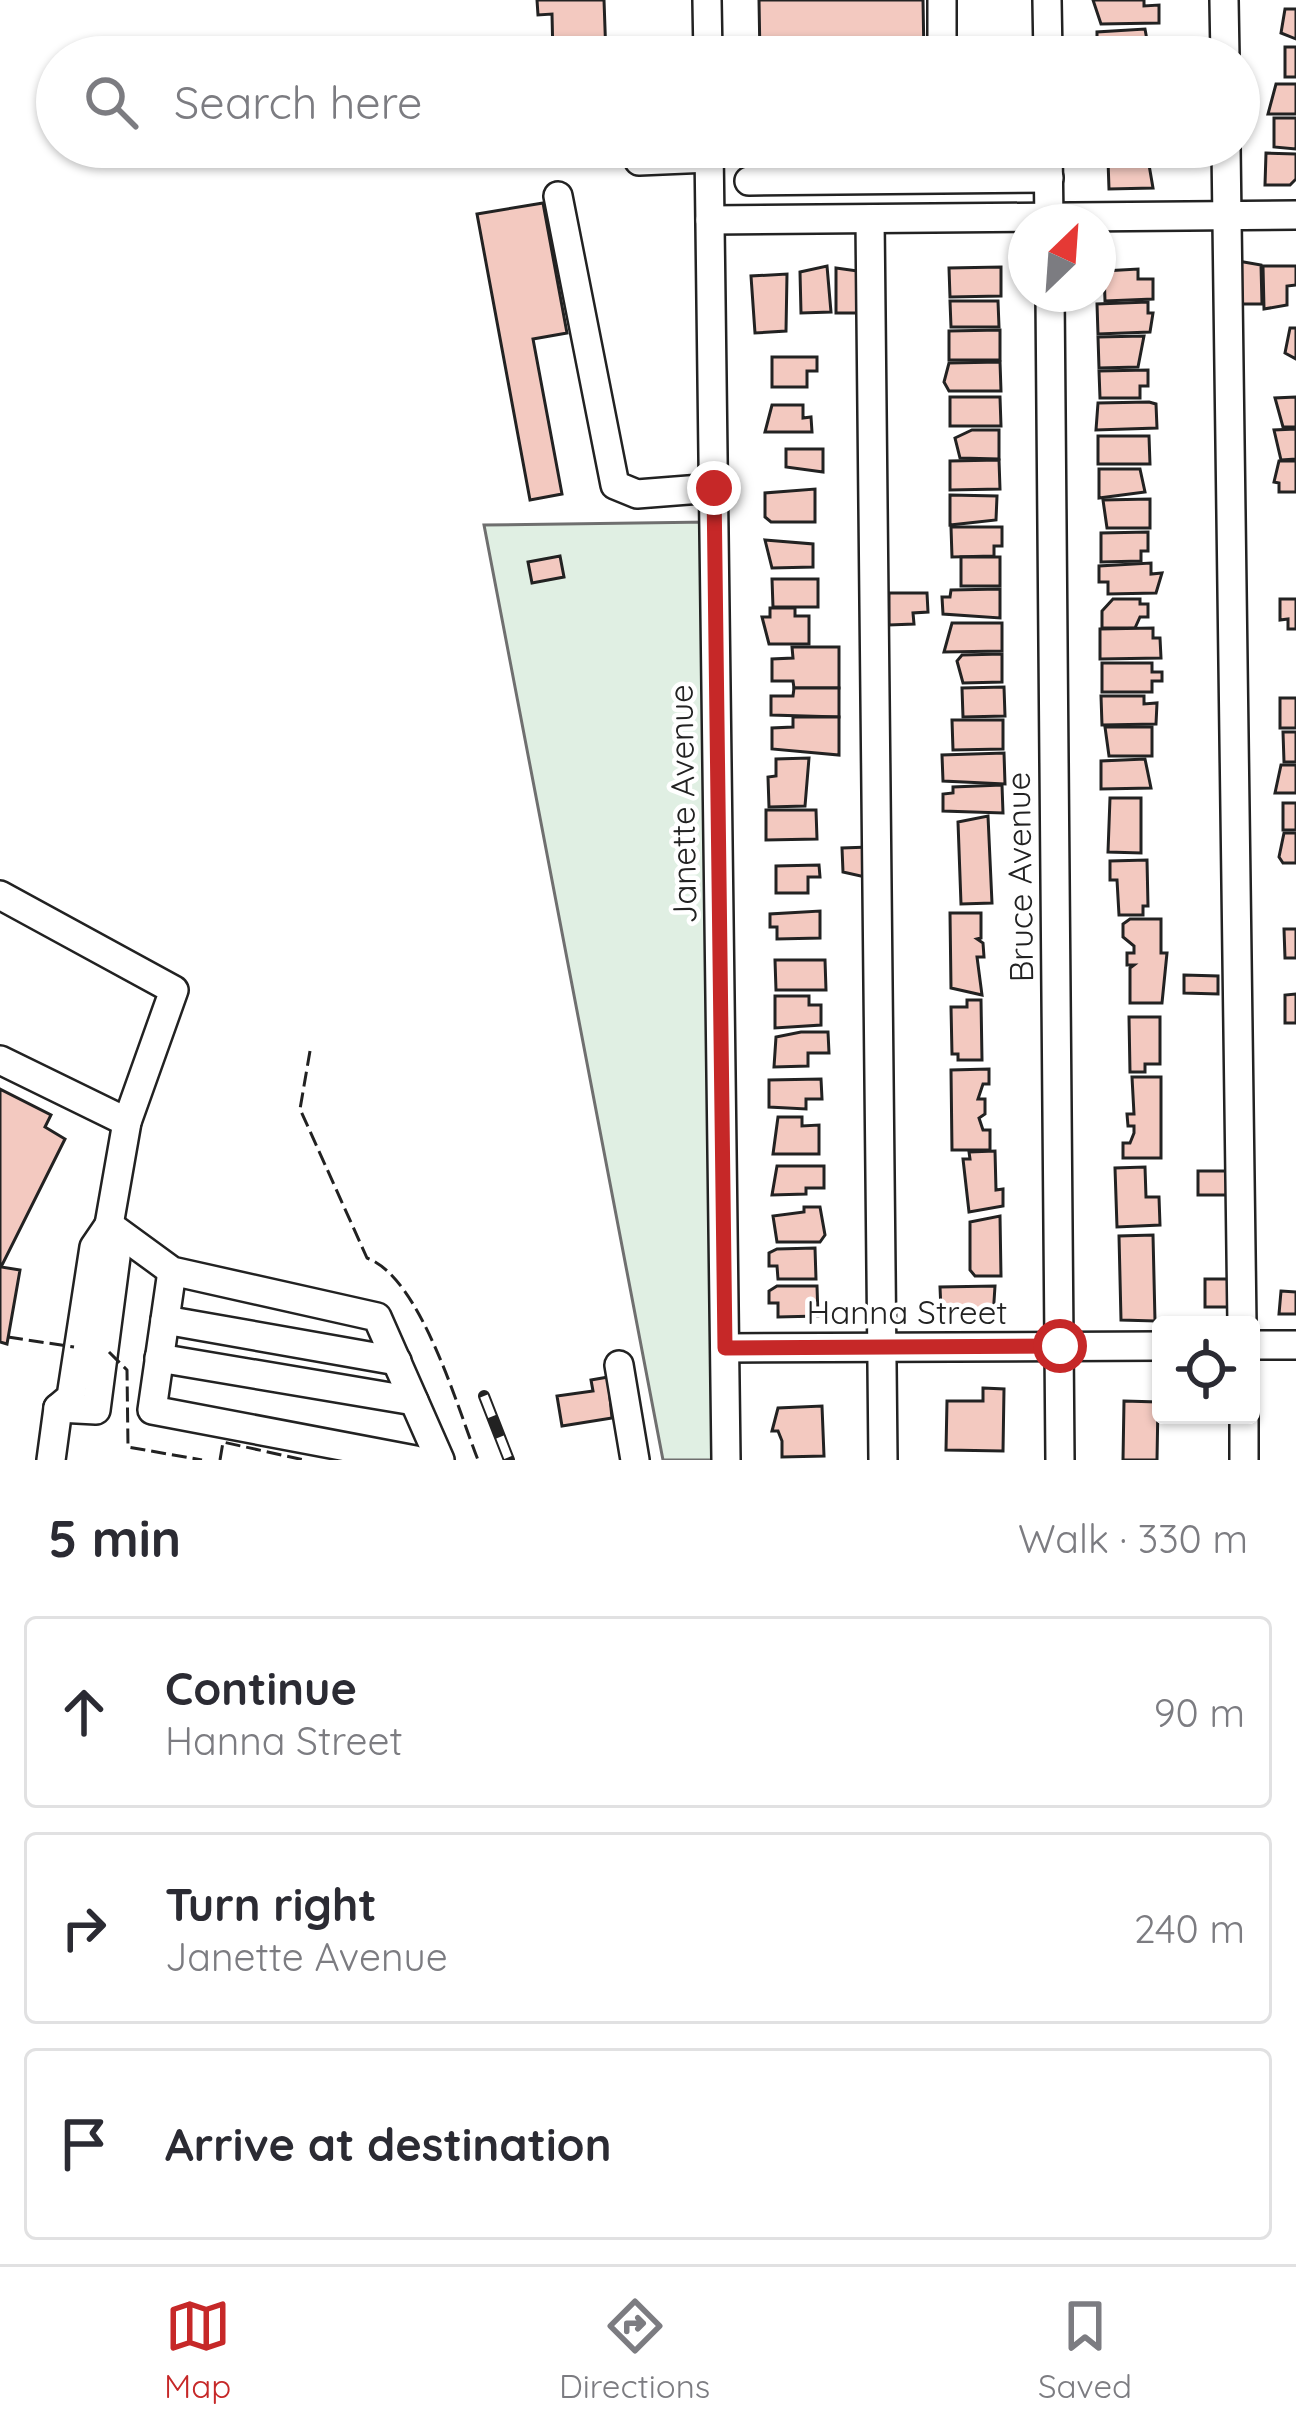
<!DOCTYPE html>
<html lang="en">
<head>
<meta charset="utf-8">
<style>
  body { margin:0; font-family:Quicksand,sans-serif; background:#f2f2f3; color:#2b2b33 }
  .controls { position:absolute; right:36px; bottom:36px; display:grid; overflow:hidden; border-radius:12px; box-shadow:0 3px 9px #0004 }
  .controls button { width:108px; height:108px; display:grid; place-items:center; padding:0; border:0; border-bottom:3px solid #e1e1e2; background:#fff; color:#2b2b33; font:60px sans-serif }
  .compass { position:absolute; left:1008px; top:204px; width:108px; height:108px; border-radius:50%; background:#fff; box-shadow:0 3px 9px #0004; rotate:25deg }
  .stop { position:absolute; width:36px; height:36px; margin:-27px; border:9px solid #c62828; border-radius:50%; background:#fff }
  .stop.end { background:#c62828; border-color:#fff; box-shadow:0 3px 12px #0008 }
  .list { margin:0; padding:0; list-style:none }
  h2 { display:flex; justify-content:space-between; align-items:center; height:156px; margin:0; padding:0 48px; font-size:51px }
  h2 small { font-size:39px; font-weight:400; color:#7c7c81 }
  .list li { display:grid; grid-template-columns:78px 1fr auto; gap:36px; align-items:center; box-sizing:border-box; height:192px; margin:0 24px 24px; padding:0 24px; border:3px solid #e1e1e2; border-radius:12px }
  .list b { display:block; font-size:45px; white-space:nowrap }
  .list p { margin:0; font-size:39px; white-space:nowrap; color:#7c7c81 }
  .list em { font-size:39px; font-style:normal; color:#7c7c81 }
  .icon { flex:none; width:66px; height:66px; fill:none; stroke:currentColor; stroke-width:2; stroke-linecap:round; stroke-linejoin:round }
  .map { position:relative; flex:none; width:1296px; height:1460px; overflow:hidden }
  .search { position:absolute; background:#fff; box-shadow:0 3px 9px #0004; left:36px; right:36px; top:36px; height:132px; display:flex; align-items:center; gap:30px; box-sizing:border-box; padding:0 42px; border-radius:66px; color:#7c7c81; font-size:45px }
  .sheet { height:804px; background:#fff }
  nav { display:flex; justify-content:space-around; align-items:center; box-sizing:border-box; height:168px; border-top:3px solid #e1e1e2; background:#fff; font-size:33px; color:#7c7c81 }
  nav a { display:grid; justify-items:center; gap:6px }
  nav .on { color:#c62828 }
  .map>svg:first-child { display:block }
  .green { fill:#e0efe3; stroke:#6f6f6f; stroke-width:3 }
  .building { fill:#f3c9c0; stroke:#222; stroke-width:3 }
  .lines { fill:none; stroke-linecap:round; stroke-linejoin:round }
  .minor-casing { stroke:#222; stroke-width:32 }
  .minor { stroke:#fff; stroke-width:27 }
  .rail-casing { stroke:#222; stroke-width:12 }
  .rail { stroke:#fff; stroke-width:8; stroke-dasharray:22; stroke-linecap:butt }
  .fence { stroke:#222; stroke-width:3; stroke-dasharray:15 6; stroke-linecap:butt }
  .route { stroke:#c62828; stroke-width:15 }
  .labels { text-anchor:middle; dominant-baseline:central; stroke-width:9; stroke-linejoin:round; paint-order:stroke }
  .street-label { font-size:33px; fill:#222; stroke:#fff }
</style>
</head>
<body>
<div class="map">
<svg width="1296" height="1460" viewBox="0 0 1296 1460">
  <rect width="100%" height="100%" fill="#fff"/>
  <polygon class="green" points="709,522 712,1460 663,1460 484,525"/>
  <g class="building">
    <polygon points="537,0 604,0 606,57 553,57 552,14 538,15"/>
    <polygon points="759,0 923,0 924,57 760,57"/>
    <polygon points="1093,0 1144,0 1144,6 1159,5 1159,23 1101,24"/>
    <polygon points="1285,9 1296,9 1296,39 1281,33"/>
    <polygon points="1145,29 1150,57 1097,57 1097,32"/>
    <rect x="1285" y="47" width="11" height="30"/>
    <polygon points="1276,84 1296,84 1296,114 1268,114"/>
    <polygon points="1274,118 1296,118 1296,149 1274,147"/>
    <polygon points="761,147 865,147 865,167 761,169"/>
    <rect x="1108" y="147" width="51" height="8"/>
    <polygon points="1266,153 1296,154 1296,179 1290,185 1265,185"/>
    <polygon points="1148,159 1153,188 1109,189 1108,160"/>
    <polygon points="543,203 567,333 533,339 562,494 530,500 477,214"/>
    <polygon points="1238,261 1261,265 1262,304 1239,304"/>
    <polygon points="827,266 831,312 801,313 800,272"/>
    <polygon points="1263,266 1296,266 1296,285 1287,286 1287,305 1264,309"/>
    <polygon points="1001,267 1001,296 950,297 949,268"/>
    <polygon points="836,268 865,272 866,313 836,313"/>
    <polygon points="1138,269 1138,279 1153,279 1153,299 1105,301 1104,271"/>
    <polygon points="787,274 786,331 755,333 751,276"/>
    <polygon points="950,301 998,301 999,327 951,327"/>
    <polygon points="1148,302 1148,313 1153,313 1150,332 1098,334 1097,304"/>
    <polygon points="1290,328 1296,328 1296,359 1285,353"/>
    <polygon points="1000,330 1000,360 949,360 949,331"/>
    <polygon points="1144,336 1138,367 1099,368 1098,337"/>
    <polygon points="772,357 817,357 817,371 807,371 807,387 772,387"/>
    <polygon points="1000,362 1001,391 949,391 944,382 949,363"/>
    <polygon points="1148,370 1148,386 1140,386 1140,398 1100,398 1099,371"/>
    <polygon points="950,397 1000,397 1001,426 950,426"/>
    <polygon points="1296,397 1296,427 1283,427 1275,398"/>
    <polygon points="1149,402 1156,404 1157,428 1096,430 1098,403"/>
    <polygon points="772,405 803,405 803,418 811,417 812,432 765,432"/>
    <polygon points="1296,429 1296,459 1281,460 1274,430"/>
    <polygon points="972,430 999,430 999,459 960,458 955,438"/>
    <polygon points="1098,436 1149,436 1150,464 1098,464"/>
    <polygon points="786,449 823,449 823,472 786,467"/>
    <polygon points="999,460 1000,489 950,490 950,461"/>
    <polygon points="1279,461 1296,461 1296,492 1279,492 1279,483 1274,482"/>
    <polygon points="1099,469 1140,469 1145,492 1099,498"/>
    <polygon points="815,489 815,522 771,522 765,517 765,493"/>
    <polygon points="950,495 997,496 996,520 950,525"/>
    <polygon points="1150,499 1150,528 1107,528 1103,500"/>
    <polygon points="951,527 1002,527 1002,546 994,546 994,556 952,557"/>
    <polygon points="1148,532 1148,551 1141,551 1141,561 1101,562 1101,533"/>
    <polygon points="765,540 813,544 813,567 772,568"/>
    <polygon points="560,556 564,577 532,583 528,562"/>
    <rect x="961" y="557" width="39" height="29"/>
    <polygon points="1151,563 1151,574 1162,573 1156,593 1108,594 1108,582 1099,582 1099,566"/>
    <polygon points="772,579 818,579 818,607 773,607"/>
    <polygon points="1000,589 1000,618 943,614 942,597 950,597 951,590"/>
    <polygon points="889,593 927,593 928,612 913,613 914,624 889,625"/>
    <polygon points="1113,599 1140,599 1140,604 1148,604 1148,617 1140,617 1135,628 1102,628 1102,611"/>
    <polygon points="1280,599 1296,599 1296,629 1288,629 1288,619 1280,620"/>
    <polygon points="770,608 795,608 795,616 809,616 809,644 769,644 762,617 770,617"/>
    <polygon points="952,623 1002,623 1002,651 944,652"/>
    <polygon points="1153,628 1153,638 1160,638 1161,658 1100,659 1100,629"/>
    <polygon points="792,647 839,647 839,688 794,688 793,681 772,681 772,659 793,658"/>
    <polygon points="1002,654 1002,682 963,683 957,661 962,655"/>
    <polygon points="1102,663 1152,663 1152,672 1162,672 1162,681 1152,681 1152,692 1102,692"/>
    <polygon points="1004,687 1005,716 963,717 962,688"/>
    <polygon points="794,688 839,688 839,717 771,715 771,696 793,696"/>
    <polygon points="1101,696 1144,696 1144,704 1157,703 1156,724 1102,725"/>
    <rect x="1280" y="698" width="16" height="30"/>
    <polygon points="793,717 839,717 839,755 772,749 772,728 793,727"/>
    <polygon points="952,720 1003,720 1003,749 953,750"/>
    <polygon points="1105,727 1152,727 1152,756 1109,756"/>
    <polygon points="1283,732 1296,732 1296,762 1284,762"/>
    <polygon points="1004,753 1005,784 943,781 942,755"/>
    <polygon points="809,758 805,806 769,807 768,777 776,776 776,759"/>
    <polygon points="1145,759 1151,788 1101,789 1101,761"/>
    <polygon points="1281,765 1296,765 1296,793 1275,793"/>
    <polygon points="1002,785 1003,813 943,811 943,794 953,793 953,787"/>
    <polygon points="1110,798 1141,798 1141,853 1108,852"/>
    <rect x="1283" y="803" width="13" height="27"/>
    <polygon points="766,810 816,810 817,839 766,840"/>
    <polygon points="988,816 992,903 961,904 958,822"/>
    <polygon points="1284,833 1296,833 1296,863 1283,863 1279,857"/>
    <polygon points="869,847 865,877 843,872 842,848"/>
    <polygon points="1147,860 1148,906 1143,906 1143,915 1119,915 1117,880 1110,880 1110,861"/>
    <polygon points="819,865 820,877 808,877 808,893 776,893 776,866"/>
    <polygon points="820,911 820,938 777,939 777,927 770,927 770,914"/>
    <polygon points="950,913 981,913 981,938 977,939 983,943 984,957 977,957 982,995 951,988"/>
    <polygon points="1130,919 1161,919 1161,953 1167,953 1162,1003 1130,1003 1130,968 1134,965 1127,965 1127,953 1134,953 1134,946 1123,937 1123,924"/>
    <polygon points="1284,929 1296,929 1296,958 1285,958"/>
    <polygon points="775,960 825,960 826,990 776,990"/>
    <polygon points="1184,975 1218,976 1218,994 1184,993"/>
    <polygon points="1296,994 1296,1023 1285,1023 1285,995"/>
    <polygon points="775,996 809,996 809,1005 821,1005 821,1025 775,1028"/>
    <polygon points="967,1000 981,1000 982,1060 958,1060 958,1054 952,1054 951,1007 967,1007"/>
    <polygon points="1129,1017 1160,1017 1160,1064 1145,1064 1145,1072 1130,1072"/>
    <polygon points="801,1032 828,1032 829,1053 808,1053 808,1066 774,1067 776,1037"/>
    <polygon points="989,1069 989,1084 983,1084 978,1099 985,1099 985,1114 979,1118 983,1130 990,1130 990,1150 952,1150 951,1070"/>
    <polygon points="1132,1077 1161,1077 1161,1158 1123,1158 1123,1143 1130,1143 1134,1133 1134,1126 1128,1126 1127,1114 1134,1114"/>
    <polygon points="821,1079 822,1099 806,1099 806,1109 769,1107 769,1080"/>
    <polygon points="0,1089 51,1115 45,1127 65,1139 1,1267 20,1270 7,1344 0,1342"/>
    <polygon points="778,1117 802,1117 802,1126 819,1125 819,1154 773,1154"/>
    <polygon points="995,1151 996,1190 1003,1189 1003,1206 969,1212 963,1159 970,1159 969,1152"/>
    <polygon points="777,1166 824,1166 824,1188 806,1188 806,1194 772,1195"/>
    <polygon points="1145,1167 1146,1197 1159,1197 1160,1225 1117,1227 1115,1168"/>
    <rect x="1198" y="1171" width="30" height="24"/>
    <polygon points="804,1207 820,1207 825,1235 820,1242 777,1242 773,1216 804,1212"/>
    <polygon points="1000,1216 1001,1276 975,1276 970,1270 970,1222"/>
    <polygon points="1153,1235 1155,1321 1121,1320 1119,1236"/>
    <polygon points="815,1248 816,1279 778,1279 777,1266 769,1266 769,1253 777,1249"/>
    <rect x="1205" y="1279" width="29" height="28"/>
    <polygon points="777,1286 817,1286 818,1316 778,1317 778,1303 769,1303 769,1291"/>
    <polygon points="995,1286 993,1317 964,1318 964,1310 941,1310 940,1287"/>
    <polygon points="1281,1291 1296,1292 1296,1314 1279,1314"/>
    <polygon points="608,1377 612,1418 562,1426 557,1396 593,1391 591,1380"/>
    <polygon points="983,1388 1004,1389 1003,1451 946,1450 947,1401 983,1401"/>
    <polygon points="1124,1401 1158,1402 1157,1460 1123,1460"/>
    <polygon points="822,1406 824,1456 782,1457 782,1441 778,1431 772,1431 778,1408"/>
  </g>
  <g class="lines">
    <g class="minor-casing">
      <g id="minor">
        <polyline points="707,0 708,57"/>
        <polyline points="942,0 942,57"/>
        <polyline points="1047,0 1048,57"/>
        <polyline points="1224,0 1225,57"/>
        <polyline points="709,147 726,1460"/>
        <polyline points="901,147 902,178"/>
        <polyline points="947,147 948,178"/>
        <polyline points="1048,147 1049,222"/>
        <polyline points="1226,147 1242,1325"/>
        <polyline points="639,161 709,158"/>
        <polyline points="749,181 1049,178"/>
        <polyline points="558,196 615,485 637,494 714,488"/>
        <polyline points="870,219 883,1460"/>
        <polyline points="710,220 1296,215"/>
        <polyline points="1050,294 1060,1460"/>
        <polyline points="0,895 174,990 127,1122 109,1225 116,1257 96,1410 58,1408"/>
        <polyline points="0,1060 127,1122"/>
        <polyline points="109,1225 172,1271 377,1317 440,1460"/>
        <polyline points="172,1271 152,1410 415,1460"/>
        <polyline points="165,1320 397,1361"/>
        <polyline points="1251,1345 1296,1345"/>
        <polyline points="725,1348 1161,1346"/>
        <polyline points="159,1358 414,1401"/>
        <polyline points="619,1365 635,1460"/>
        <polyline points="1244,1415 1244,1460"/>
        <polyline points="51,1460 58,1408 71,1397 94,1247 109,1225"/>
      </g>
    </g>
    <use href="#minor" class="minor"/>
    <g class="rail-casing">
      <polyline id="rail" points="484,1396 509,1460"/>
    </g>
    <use href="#rail" class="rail"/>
    <g class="fence">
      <path d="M 310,1051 L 300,1109 L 367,1258 C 421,1278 457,1407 478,1460"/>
      <polyline points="8,1337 74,1347"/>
      <polyline points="109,1352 127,1370 128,1447 202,1460"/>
      <polyline points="220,1460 223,1442 304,1460"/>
    </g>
  </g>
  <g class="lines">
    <polyline class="route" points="714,488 725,1348 1060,1346"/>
  </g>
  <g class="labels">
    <g class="street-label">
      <text transform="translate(682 804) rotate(-91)">Janette Avenue</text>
      <text transform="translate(1019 877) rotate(-91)">Bruce Avenue</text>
      <text x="907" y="1311">Hanna Street</text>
    </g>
  </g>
</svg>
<div class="controls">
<button><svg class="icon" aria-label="locate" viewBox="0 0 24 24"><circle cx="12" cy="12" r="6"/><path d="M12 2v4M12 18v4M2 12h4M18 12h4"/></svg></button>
</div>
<svg class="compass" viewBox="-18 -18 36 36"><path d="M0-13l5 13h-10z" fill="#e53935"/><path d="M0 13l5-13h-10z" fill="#7c7c81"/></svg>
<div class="stop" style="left:1060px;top:1346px"></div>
<div class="stop end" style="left:714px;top:488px"></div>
<div class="search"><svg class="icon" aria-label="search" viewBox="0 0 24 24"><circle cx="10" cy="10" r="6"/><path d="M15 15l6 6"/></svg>Search here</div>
</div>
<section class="sheet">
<h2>5 min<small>Walk · 330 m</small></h2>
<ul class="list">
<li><svg class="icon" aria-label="ahead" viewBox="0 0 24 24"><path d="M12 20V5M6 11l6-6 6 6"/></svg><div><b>Continue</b><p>Hanna Street</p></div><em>90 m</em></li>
<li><svg class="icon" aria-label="right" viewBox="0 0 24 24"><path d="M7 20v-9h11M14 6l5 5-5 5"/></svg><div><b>Turn right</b><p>Janette Avenue</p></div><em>240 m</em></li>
<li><svg class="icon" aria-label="arrive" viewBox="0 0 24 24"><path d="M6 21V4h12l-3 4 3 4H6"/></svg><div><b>Arrive at destination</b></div></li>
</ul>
</section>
<nav>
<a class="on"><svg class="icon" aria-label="map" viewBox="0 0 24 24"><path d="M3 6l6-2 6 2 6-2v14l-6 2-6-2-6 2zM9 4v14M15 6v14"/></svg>Map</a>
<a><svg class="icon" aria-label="directions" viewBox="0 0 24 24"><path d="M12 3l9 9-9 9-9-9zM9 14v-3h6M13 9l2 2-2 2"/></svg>Directions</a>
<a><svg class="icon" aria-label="saved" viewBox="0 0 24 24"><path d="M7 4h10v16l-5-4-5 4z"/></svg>Saved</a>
</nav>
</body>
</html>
